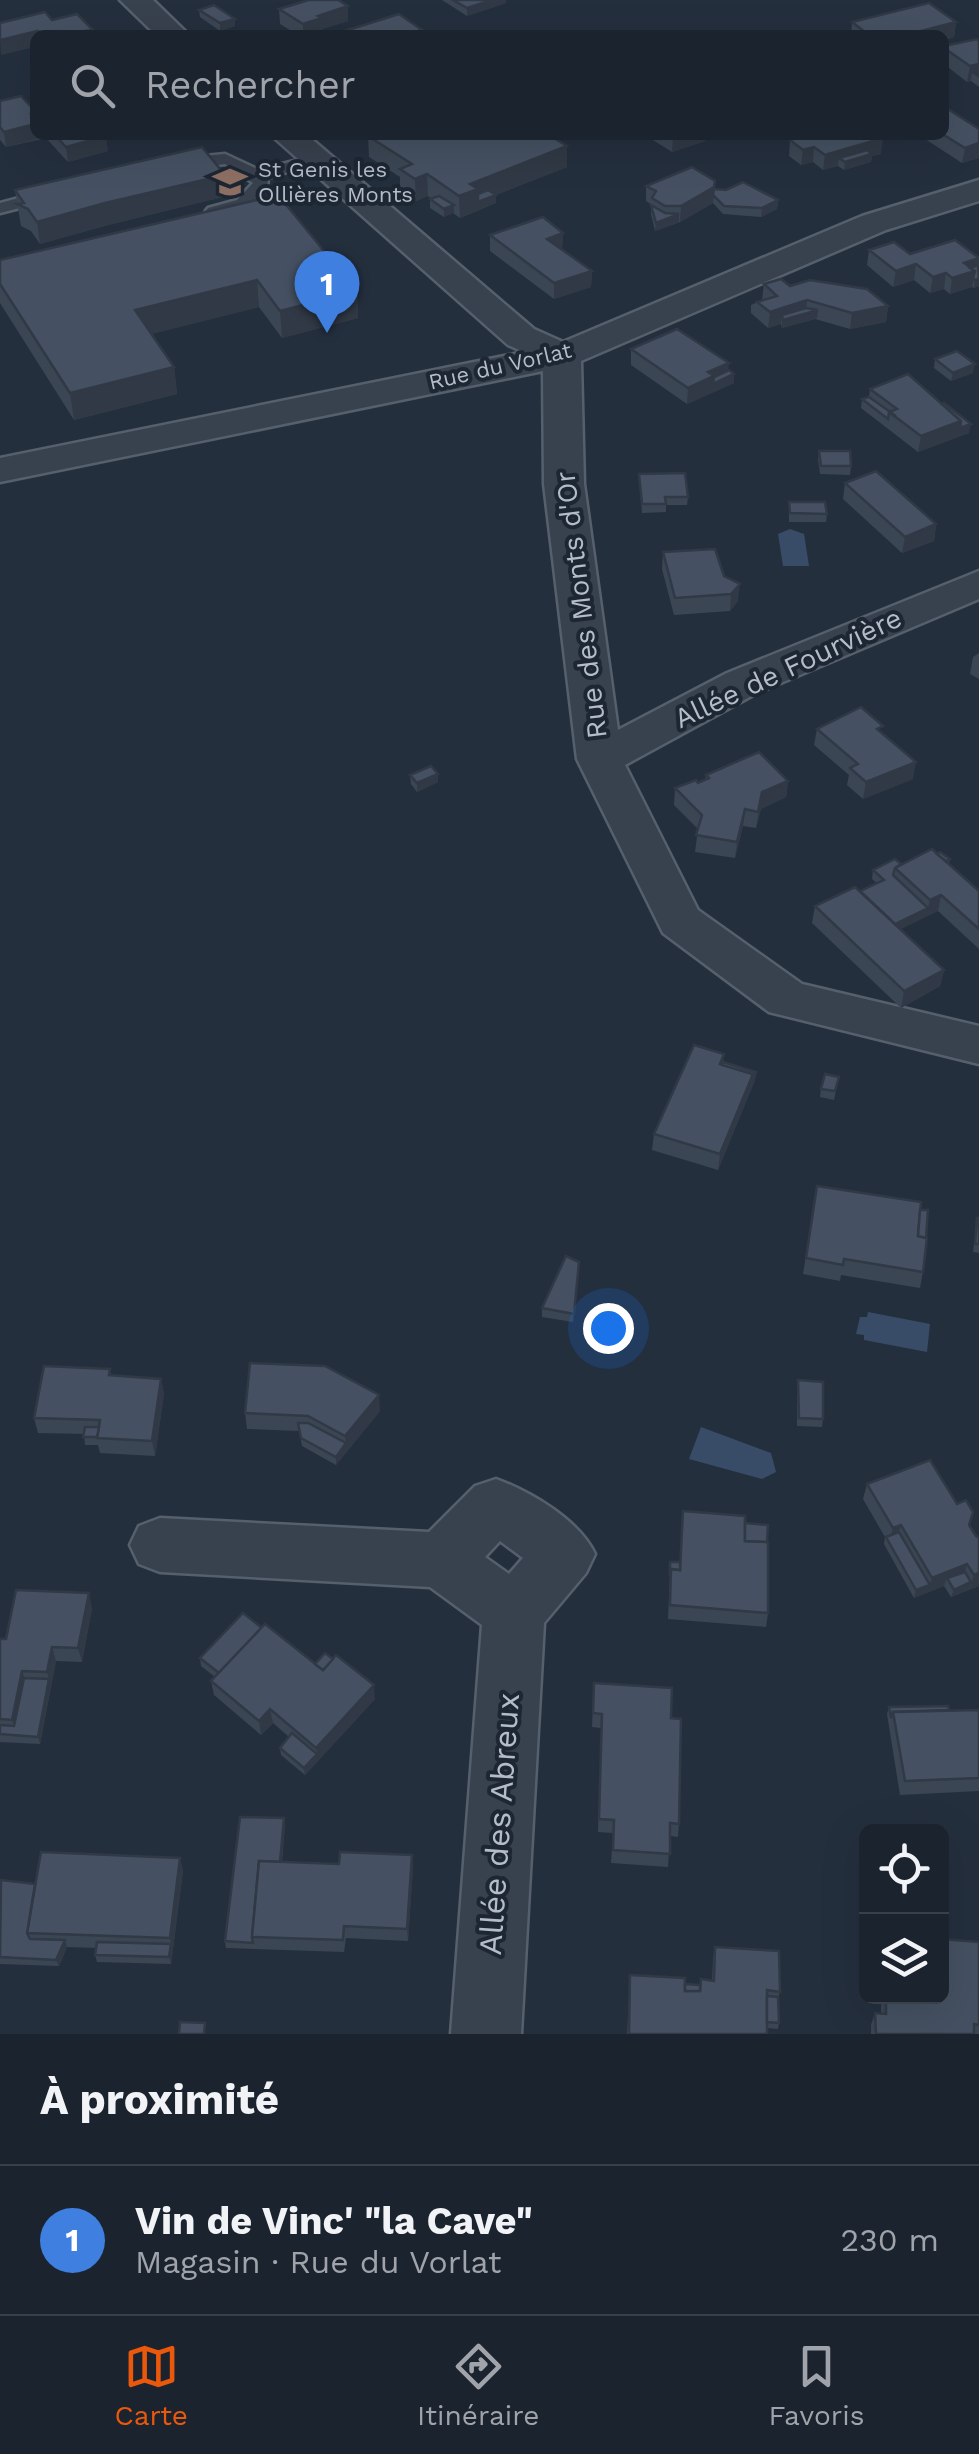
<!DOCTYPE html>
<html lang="fr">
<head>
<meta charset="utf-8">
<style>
  body { margin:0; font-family:"Work Sans",sans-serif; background:#282f3a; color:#f1f3f6 }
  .controls { position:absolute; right:30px; bottom:30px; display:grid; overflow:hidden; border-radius:15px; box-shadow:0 10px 40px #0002 }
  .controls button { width:90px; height:90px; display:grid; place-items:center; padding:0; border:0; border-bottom:2px solid #39404a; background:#1b232e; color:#f1f3f6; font:50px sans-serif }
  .you { position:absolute; left:608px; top:1328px; width:35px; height:35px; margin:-25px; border:8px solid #fff; border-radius:50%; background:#1a73e8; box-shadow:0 0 0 15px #1a73e833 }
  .badge { display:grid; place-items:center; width:65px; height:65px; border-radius:50%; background:#ea580c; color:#fff; font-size:32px; font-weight:700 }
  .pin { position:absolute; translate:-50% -82px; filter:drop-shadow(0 2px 5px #0008) }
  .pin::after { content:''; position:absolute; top:52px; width:35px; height:30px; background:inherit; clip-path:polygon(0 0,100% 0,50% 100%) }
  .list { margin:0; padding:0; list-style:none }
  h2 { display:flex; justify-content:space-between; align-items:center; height:130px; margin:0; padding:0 40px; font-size:42px }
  h2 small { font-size:32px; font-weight:400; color:#a0a4aa }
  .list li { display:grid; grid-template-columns:65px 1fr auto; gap:30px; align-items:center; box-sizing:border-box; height:150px; padding:0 40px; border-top:2px solid #39404a }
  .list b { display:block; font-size:38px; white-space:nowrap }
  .list p { margin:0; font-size:32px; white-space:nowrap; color:#a0a4aa }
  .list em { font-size:32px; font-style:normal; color:#a0a4aa }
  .icon { flex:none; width:55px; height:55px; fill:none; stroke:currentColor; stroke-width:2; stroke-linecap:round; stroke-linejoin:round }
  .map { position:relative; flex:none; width:979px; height:2034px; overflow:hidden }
  .search { position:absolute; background:#1b232e; box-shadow:0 10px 40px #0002; left:30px; right:30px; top:30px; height:110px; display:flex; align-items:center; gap:25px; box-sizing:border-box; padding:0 35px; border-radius:15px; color:#a0a4aa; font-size:38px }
  .sheet { height:280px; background:#1b232e }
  nav { display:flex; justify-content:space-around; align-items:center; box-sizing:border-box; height:140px; border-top:2px solid #39404a; background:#1b232e; font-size:28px; color:#a0a4aa }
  nav a { display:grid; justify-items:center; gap:5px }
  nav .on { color:#ea580c }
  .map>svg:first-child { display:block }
  .water { fill:#394c67 }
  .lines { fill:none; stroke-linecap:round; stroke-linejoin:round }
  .service-casing { stroke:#565f6c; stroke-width:5 }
  .minor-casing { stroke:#565f6c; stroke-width:5 }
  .service { fill:#38414e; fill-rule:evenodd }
  .minor { fill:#38414e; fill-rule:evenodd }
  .wall { fill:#3b4654 }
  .shaded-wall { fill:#303945 }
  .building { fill:#455162; stroke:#303945; stroke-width:2.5 }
  .labels { text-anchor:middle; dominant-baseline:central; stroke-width:8; stroke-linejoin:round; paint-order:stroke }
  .far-poi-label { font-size:22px; fill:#b4bcc9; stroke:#1d2633; text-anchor:start }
  .far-street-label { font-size:22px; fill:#b4bcc9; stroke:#1d2633 }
  .street-label { font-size:28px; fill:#b4bcc9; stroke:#1d2633 }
  .near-street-label { font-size:32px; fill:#b4bcc9; stroke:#1d2633 }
</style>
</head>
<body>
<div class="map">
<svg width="979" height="2034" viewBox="0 0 979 2034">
  <rect width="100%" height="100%" fill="#242f3e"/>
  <g class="water">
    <polygon points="790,529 804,534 809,566 783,566 778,534"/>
    <polygon points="868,1312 930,1324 927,1352 864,1340 864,1335 856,1334 860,1317 867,1317"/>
    <polygon points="701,1427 771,1453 776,1472 762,1479 689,1459"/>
  </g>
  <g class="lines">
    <g class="service-casing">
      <g id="service">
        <polygon points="225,154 259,170 317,155 325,160 268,178 267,189 249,207 214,217 205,212 208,208 237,200 253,183 225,164 181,170 173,165 194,157"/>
        <polygon points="49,190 58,195 55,199 0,213 0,203"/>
      </g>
    </g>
    <g class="minor-casing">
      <g id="minor">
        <polygon points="120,0 153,0 189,35 156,35"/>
        <polygon points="271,135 307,135 534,329 563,342 862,216 979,180 979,201 886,230 581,361 584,484 618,730 727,673 979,571 979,599 757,693 625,765 698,910 802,984 979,1026 979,1064 769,1012 663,933 577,759 544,484 543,371 0,482 0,458 524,352 508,345"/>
        <path d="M 496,1479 C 531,1492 579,1520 595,1554 L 586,1573 L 544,1623 L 521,2034 L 451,2034 L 482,1625 L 430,1587 L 160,1572 L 139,1564 L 130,1545 L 139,1526 L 160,1518 L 429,1532 L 475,1486 ZM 500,1541 L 523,1558 L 509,1574 L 485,1557 Z"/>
      </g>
    </g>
    <use href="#service" class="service"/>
    <use href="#minor" class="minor"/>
  </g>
  <g class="wall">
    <polygon points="442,0 506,0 506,3 467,16"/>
    <polygon points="348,6 348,21 322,29 322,33 315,35 298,35 280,24 279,9"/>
    <polygon points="199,10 235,19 235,26 220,31 200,17"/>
    <polygon points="852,22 956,22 954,37 944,40 944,35 851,35"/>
    <polygon points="979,41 979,87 971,81 967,82 944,64 944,46"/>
    <polygon points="0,101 35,135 105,135 108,151 68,162 46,138 6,147 0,140"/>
    <polygon points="979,129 979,158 962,163 919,135 944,135"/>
    <polygon points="645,135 705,135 705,141 672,152"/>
    <polygon points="368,136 567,146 567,167 496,195 496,203 460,218 453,213 444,217 430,208 430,199 432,199 428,196 416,201 400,190 400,177 369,157"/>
    <polygon points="790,140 881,154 872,156 871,162 844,170 838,166 823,170 813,162 801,165 789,156"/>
    <polygon points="225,175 227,196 108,225 40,244 31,231 21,226 15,190"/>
    <polygon points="646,186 714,189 778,200 777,209 761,217 723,214 713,203 680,222 655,231 651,214 652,205 646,201"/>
    <polygon points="278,195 357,291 358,318 282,338 259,307 151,334 174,367 177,394 74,420 0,303 0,260"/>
    <polygon points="563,233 562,249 592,271 591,287 554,299 490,251 490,235"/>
    <polygon points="869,250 910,254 979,258 978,265 979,286 974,288 972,287 950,294 944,289 930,293 914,280 893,287 867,265"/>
    <polygon points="764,284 790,286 888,306 886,322 850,329 815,319 782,328 781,324 768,328 751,313 751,305 762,300"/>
    <polygon points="631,349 729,370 734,374 734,383 687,404 631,365"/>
    <polygon points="935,359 973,373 951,381 934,368"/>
    <polygon points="870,389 969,433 918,452 861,408 862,399 869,397"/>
    <polygon points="819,451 851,466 850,475 820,474 818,459"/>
    <polygon points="639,474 688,497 687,505 666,505 666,512 642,513"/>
    <polygon points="845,483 936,524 934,541 902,553 843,499"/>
    <polygon points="789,502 827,514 826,522 789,522"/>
    <polygon points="663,552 724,576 738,601 730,611 674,615 662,569"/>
    <polygon points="979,653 979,679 970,674 973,657"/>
    <polygon points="817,729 882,733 913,779 863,799 847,785 849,775 814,745"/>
    <polygon points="438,774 438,782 417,792 411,784 410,775"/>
    <polygon points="706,775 788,781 786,797 761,809 756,828 743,826 735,858 695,852 698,829 674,805 675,788 698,783 705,780"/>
    <polygon points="937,854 950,859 949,864 979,891 979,949 938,911 900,929 944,970 940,986 901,1008 812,923 815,906 860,891 877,883 872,879 873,870 901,864"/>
    <polygon points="724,1054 723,1062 756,1072 755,1080 718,1170 652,1150 654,1134"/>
    <polygon points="839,1077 834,1100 820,1097 821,1089"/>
    <polygon points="817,1186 920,1210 923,1272 920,1288 841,1275 840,1281 803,1274"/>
    <polygon points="977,1218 979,1218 979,1253 973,1252"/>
    <polygon points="579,1262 573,1322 542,1317 542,1308"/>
    <polygon points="110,1369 111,1375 161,1379 164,1394 155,1456 100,1453 98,1445 85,1445 84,1434 38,1433 34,1418"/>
    <polygon points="798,1380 823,1419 822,1427 797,1426 797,1389"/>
    <polygon points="380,1411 336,1465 302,1446 299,1431 247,1429 245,1413"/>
    <polygon points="867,1484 969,1525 979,1586 951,1597 944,1586 914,1598 884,1544 885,1537 863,1499"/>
    <polygon points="683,1511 745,1523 768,1613 766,1627 668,1619 670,1569 680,1562"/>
    <polygon points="92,1608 82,1662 56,1661 40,1744 0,1742 0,1639 6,1639"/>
    <polygon points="262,1628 315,1664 375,1699 305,1775 281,1755 280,1748 289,1737 273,1723 261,1735 214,1695 211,1681 215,1677 201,1666 200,1658"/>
    <polygon points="594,1683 671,1718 679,1824 678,1837 670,1836 668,1867 611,1863 613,1833 598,1832 601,1728 592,1727"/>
    <polygon points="889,1707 949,1710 979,1710 979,1791 900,1795 887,1714"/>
    <polygon points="285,1825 282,1862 339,1864 412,1855 413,1868 408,1941 346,1938 344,1952 226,1948 225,1941"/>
    <polygon points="180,1858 183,1871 171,1964 97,1962 95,1955 96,1948 67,1947 59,1966 0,1964 0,1884 35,1884"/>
    <polygon points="979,1942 979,2034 871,2034 871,2025 875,2013 881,2014 881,1996 942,1996"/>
    <polygon points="715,1947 780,1992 778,1998 779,2023 778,2029 767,2028 767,2034 627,2034 630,1975 700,1985 712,1981 713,1959"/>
  </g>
  <g class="shaded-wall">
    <polygon points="492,0 506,0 506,3 467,16 467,8"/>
    <polygon points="348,6 348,21 322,29 322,33 315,35 303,35 303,24 318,16"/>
    <polygon points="235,19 235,26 220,31 220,23"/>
    <polygon points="956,22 954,37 944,40 944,35 906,35"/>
    <polygon points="423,28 423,35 405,35"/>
    <polygon points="38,31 38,35 35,35 35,47 1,55 0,40"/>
    <polygon points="979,64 979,78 972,73 971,81 967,82 970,66"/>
    <polygon points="35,113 35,135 41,135 41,138 6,147 4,132"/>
    <polygon points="678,135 705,135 705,141 672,152 673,137"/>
    <polygon points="106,136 108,151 68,162 66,147"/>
    <polygon points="883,138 881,154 872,156 871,162 844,170 845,162 839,158 838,166 823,170 825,155"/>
    <polygon points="979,143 979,158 962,163 965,148"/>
    <polygon points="567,146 567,167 496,195 496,203 478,210 478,202 478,210 460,218 459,196 470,184"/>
    <polygon points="814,147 813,162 801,165 803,150"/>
    <polygon points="427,174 428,196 416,201 415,179"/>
    <polygon points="225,175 227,196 108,225 40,244 37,222 105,203"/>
    <polygon points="715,181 713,203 680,222 681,206"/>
    <polygon points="778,200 777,209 761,217 762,208"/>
    <polygon points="454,205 454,213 444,217 444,209"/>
    <polygon points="679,214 679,222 655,231 656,223"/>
    <polygon points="563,233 562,249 547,239"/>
    <polygon points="979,258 972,287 950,294 952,278 964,263"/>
    <polygon points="916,264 914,280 893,287 896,271"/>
    <polygon points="592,271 591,287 554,299 554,283"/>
    <polygon points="946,273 944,289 930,293 933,277"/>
    <polygon points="979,279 979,286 974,288 975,280"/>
    <polygon points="257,280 259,307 139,337 135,310"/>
    <polygon points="357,291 358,318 282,338 280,311"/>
    <polygon points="807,300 806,313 818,310 817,318 782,328 782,315 781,324 768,328 770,312"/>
    <polygon points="888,306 886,322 850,329 852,313"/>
    <polygon points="729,363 728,377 734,374 734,383 687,404 688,388 708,372"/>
    <polygon points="975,364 973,373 951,381 953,373"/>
    <polygon points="174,367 177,394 74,420 70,393"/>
    <polygon points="961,421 971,424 969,433 918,452 921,436"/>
    <polygon points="936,524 934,541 902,553 905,537"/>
    <polygon points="740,584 738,601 730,611 731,594"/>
    <polygon points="916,762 913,779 863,799 866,782"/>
    <polygon points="438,774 438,782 417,792 417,783"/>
    <polygon points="788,781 786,797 761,809 756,828 762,792"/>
    <polygon points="745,809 743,826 735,858 737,842"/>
    <polygon points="941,895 938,911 887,936 888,927 928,908 930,900"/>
    <polygon points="944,970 940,986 901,1008 904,991"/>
    <polygon points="756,1072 755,1080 718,1170 720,1154 753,1074"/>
    <polygon points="161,1379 164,1394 155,1456 152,1441"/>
    <polygon points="379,1395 380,1411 336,1465 336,1457 346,1443 345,1436"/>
    <polygon points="901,1525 897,1540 889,1543 893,1528"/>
    <polygon points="967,1564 963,1579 947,1578 944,1586 914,1598 916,1590 930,1585 932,1578"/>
    <polygon points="979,1573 979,1586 969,1590 974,1575"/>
    <polygon points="971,1582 969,1590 951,1597 954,1590"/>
    <polygon points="89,1593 92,1608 82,1662 78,1648"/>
    <polygon points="52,1647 56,1661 40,1744 38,1737 49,1679 47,1672"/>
    <polygon points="22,1671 27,1685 17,1734 12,1720"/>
    <polygon points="374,1685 375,1699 305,1775 304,1768 317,1754 316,1748"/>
    <polygon points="270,1709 273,1723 261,1735 259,1721"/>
    <polygon points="284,1818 285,1825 280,1875 279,1868"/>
    <polygon points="412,1855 413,1868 408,1941 407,1929"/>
    <polygon points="180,1858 183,1871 171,1964 169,1957 171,1944 170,1938"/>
    <polygon points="65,1940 67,1947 59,1966 56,1960"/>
  </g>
  <g class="building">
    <polygon points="309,0 338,0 348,6 318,16 322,18 303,24 279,9"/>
    <polygon points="453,0 492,0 467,8"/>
    <polygon points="929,3 956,22 906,35 869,35 852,22"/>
    <polygon points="214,5 235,19 220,23 199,10"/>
    <polygon points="45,12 52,20 77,14 93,30 85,31 89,35 42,35 38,31 0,40 0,23"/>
    <polygon points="399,14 422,30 405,35 332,35"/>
    <polygon points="977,39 979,41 979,64 970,66 944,48 944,46"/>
    <polygon points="21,96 35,111 35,113 31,114 35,119 35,124 4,132 0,127 0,101"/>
    <polygon points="948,109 979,129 979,143 965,148 944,135 944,111"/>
    <polygon points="55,135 105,135 106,136 66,147"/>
    <polygon points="549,135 567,146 470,184 478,189 459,196 427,174 415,179 400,169 412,164 368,136"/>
    <polygon points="806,135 879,135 883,138 825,155 814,147 803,150 790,140"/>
    <polygon points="202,147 225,175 105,203 37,222 28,209 17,204 24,203 15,190"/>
    <polygon points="867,150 872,154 845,162 839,158"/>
    <polygon points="692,167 715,181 714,187 681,206 665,206 652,198 656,191 646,186"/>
    <polygon points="743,182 778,200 762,208 724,206 713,195 714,189 726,190"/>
    <polygon points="488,190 496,195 478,202 478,194"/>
    <polygon points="278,195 357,291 280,311 257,280 135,310 174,367 70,393 0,284 0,260"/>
    <polygon points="439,196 454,205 444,209 430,199"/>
    <polygon points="651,205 665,213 679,214 656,223"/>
    <polygon points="543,217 563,233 547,239 592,271 554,283 490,235"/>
    <polygon points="955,240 979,258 964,263 975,271 952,278 946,273 933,277 916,264 896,271 869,250 894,242 910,254"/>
    <polygon points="978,265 979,279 975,280 973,278 975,271 970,268"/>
    <polygon points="781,279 790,286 810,280 867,289 888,306 852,313 807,300 770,312 757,302 777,296 764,284"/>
    <polygon points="806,308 818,310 783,320 782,315"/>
    <polygon points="677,329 729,363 708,372 714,376 688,388 631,349"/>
    <polygon points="957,351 975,364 953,373 935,359"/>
    <polygon points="729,370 734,374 713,384 714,377"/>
    <polygon points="908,374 961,421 921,436 889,412 897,409 870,389"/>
    <polygon points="869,397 896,416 889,412 888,419 862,399"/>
    <polygon points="944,403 971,424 960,428 961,421 942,404"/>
    <polygon points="819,451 850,451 851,466 821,466"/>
    <polygon points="876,471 936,524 905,537 845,483"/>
    <polygon points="685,473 688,497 665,497 666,504 642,504 639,474"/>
    <polygon points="789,502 825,502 827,514 790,513"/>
    <polygon points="715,549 724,576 740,584 731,594 675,598 663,552"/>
    <polygon points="861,707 883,726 877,729 916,762 866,782 850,768 858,764 817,729"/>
    <polygon points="759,752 788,781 762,792 758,812 745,809 737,842 696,835 702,815 675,788 696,780 698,783 709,778 706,775"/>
    <polygon points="431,766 438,774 417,783 410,775"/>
    <polygon points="932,849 979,891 979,929 941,895 930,900 895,868"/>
    <polygon points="940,852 950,859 946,861 937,854"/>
    <polygon points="895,859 901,864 895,868 893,875 928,908 895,924 860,891 884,880 873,870"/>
    <polygon points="855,887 944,970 904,991 815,906"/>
    <polygon points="694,1045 724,1054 720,1064 753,1074 720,1154 654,1134"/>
    <polygon points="723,1062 756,1072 752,1082 753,1074 722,1065"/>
    <polygon points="825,1074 839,1077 835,1091 821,1089"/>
    <polygon points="817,1186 921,1202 918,1236 927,1238 923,1272 844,1259 843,1265 806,1258"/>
    <polygon points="920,1210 928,1210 926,1238 918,1236"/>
    <polygon points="977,1218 979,1218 979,1244 975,1244"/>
    <polygon points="566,1256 579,1262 574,1314 542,1308"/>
    <polygon points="250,1363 325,1366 379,1395 345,1436 308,1416 245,1413"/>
    <polygon points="44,1366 110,1369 109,1375 161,1379 152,1441 97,1438 100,1420 34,1418"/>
    <polygon points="798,1380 823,1382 823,1419 799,1418"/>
    <polygon points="298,1423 308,1423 346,1443 336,1457 301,1438"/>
    <polygon points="85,1427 99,1427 97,1437 83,1437"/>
    <polygon points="930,1460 957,1504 966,1500 973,1512 969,1525 976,1536 979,1538 979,1573 974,1575 967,1564 932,1578 901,1525 893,1528 867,1484"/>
    <polygon points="683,1511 745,1516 745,1541 768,1542 768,1613 670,1605 671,1569 680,1570"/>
    <polygon points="745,1523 768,1525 767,1542 745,1541"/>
    <polygon points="899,1532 930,1585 916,1590 886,1537"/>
    <polygon points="670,1562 680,1562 680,1570 671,1569 670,1576"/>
    <polygon points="965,1572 971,1582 954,1590 947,1578"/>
    <polygon points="16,1590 89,1593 78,1648 52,1647 47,1672 22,1671 12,1720 0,1719 0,1639 6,1639"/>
    <polygon points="243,1613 262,1628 219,1673 200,1658"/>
    <polygon points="265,1624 323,1670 336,1655 374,1685 316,1748 270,1709 259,1721 211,1681"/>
    <polygon points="325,1653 333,1659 323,1670 315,1664"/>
    <polygon points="24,1678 49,1679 38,1737 0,1734 0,1725 14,1726"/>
    <polygon points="594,1683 672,1688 671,1718 681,1719 679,1824 670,1823 670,1854 613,1850 614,1820 599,1819 602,1714 593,1713"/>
    <polygon points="948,1706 949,1710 893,1712 891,1718 889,1707"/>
    <polygon points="979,1710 979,1778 905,1781 893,1712"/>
    <polygon points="292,1733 317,1754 304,1768 280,1748"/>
    <polygon points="240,1817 284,1818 280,1862 259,1861 252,1937 253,1943 225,1941"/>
    <polygon points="41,1852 180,1858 170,1938 27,1933"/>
    <polygon points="340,1852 412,1855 407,1929 344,1926 343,1940 252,1937 259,1861 339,1864"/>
    <polygon points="1,1880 35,1884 27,1933 30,1939 65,1940 56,1960 0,1957"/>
    <polygon points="942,1939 979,1942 979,2025 974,2024 974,2034 876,2034 875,2013 886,2014 886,1996 942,1996"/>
    <polygon points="97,1942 171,1944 169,1957 95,1955"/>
    <polygon points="715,1947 779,1951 780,1992 767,1990 767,2034 629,2034 630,1975 685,1978 685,1991 700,1991 701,1979 714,1981"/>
    <polygon points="685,1984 700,1985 700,1991 685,1991"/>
    <polygon points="767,1996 778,1997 779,2023 767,2022"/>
    <polygon points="180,2022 205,2023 204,2034 179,2034"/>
  </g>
  <defs>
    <g id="school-bare" transform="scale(2.7)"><path d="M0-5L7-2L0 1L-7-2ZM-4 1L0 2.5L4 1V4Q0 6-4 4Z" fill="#8d6e63" stroke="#1d2633" stroke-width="2.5" paint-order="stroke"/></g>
  </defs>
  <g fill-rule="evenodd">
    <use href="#school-bare" x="230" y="182"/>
  </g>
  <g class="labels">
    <g class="far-poi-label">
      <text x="258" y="169">St Genis les<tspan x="258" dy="25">Ollières Monts</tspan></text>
    </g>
    <g class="far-street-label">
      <text transform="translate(500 366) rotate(-13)">Rue du Vorlat</text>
    </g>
    <g class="street-label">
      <text transform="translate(581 605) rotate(-97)">Rue des Monts d'Or</text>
      <text transform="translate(788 668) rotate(-25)">Allée de Fourvière</text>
    </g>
    <g class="near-street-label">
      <text transform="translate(499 1824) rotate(-86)">Allée des Abreux</text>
    </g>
  </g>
</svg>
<div class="controls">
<button><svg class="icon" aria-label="locate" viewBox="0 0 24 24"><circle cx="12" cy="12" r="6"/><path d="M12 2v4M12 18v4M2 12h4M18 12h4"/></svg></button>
<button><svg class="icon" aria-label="layers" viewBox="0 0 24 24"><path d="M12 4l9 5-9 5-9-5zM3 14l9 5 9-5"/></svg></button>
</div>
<div class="you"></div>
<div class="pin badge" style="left:327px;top:333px;background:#3f7fe0">1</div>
<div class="search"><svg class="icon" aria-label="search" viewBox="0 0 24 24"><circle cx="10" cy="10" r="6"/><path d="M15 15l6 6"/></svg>Rechercher</div>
</div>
<section class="sheet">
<h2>À proximité<small></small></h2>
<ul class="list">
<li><span class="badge" style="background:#3f7fe0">1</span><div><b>Vin de Vinc' &quot;la Cave&quot;</b><p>Magasin · Rue du Vorlat</p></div><em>230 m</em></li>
</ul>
</section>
<nav>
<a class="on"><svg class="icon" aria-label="map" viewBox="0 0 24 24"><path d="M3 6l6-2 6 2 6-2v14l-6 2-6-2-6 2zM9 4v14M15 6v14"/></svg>Carte</a>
<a><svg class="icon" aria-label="directions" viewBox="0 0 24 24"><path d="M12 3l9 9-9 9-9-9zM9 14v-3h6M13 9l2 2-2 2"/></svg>Itinéraire</a>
<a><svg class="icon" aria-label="saved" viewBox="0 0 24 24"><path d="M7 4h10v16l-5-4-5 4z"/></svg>Favoris</a>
</nav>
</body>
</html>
